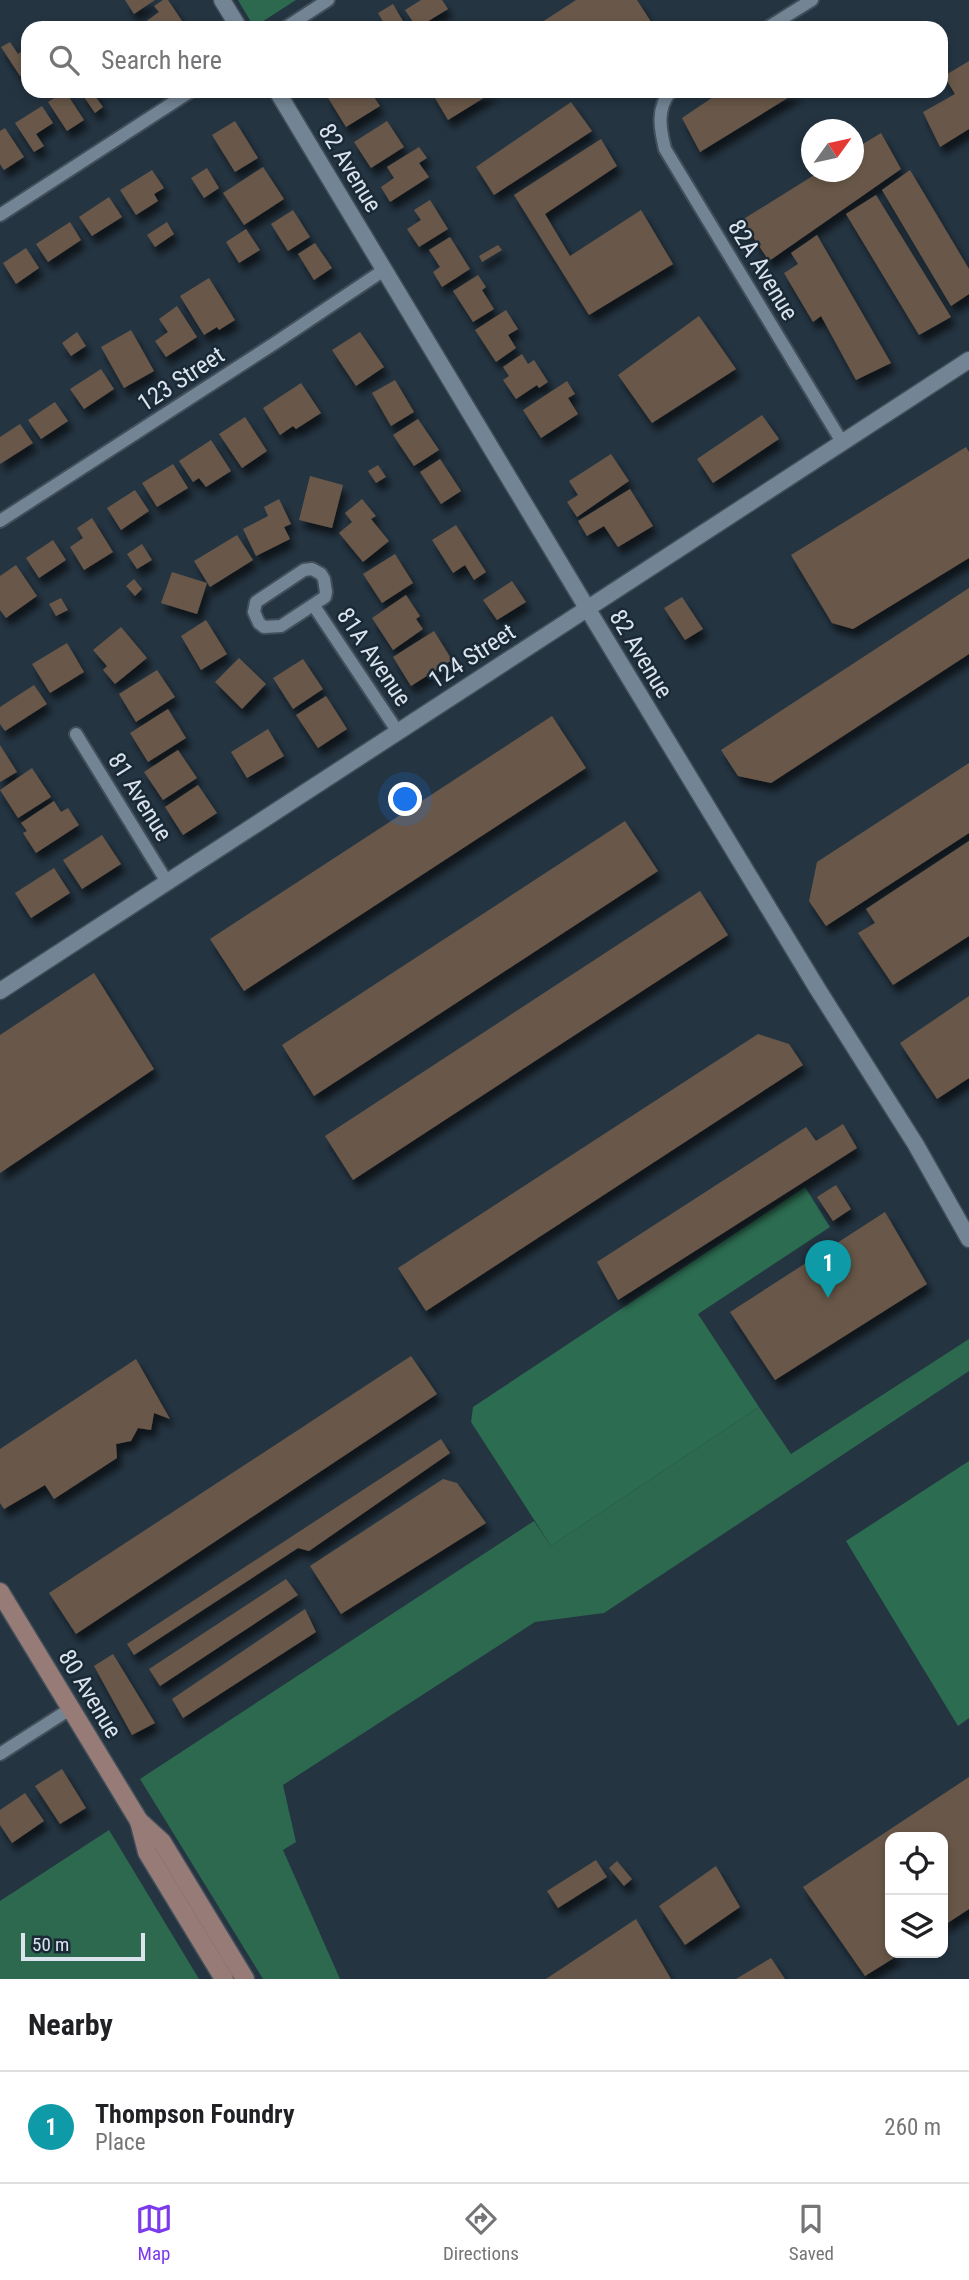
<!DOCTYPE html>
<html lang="en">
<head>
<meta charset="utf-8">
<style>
  body { margin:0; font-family:"Roboto Condensed",sans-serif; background:#f6f6f6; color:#202124 }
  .controls { position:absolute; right:21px; bottom:21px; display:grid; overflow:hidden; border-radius:14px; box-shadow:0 4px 10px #0003 }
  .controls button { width:63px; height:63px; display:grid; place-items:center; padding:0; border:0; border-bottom:2px solid #e0e0e0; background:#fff; color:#202124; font:35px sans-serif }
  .compass { position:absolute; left:801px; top:119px; width:63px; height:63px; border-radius:50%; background:#fff; box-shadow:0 4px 10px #0003; rotate:57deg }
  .scale { position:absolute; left:21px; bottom:18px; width:124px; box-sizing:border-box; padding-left:7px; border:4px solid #dbe4ed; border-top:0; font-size:19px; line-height:24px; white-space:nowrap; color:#dbe4ed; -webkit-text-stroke:5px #1a2936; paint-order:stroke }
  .you { position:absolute; left:406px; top:800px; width:24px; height:24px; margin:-18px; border:5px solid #fff; border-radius:50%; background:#1a73e8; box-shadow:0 0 0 10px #1a73e833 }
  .badge { display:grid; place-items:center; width:46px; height:46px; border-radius:50%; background:#7c3aed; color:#fff; font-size:23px; font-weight:700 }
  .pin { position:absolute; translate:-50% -58px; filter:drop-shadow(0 2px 4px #0008) }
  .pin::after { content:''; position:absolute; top:37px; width:24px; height:21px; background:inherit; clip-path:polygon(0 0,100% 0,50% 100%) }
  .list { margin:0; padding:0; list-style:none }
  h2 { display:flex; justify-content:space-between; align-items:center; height:91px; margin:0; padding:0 28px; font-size:30px }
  h2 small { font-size:23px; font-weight:400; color:#757577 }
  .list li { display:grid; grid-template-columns:46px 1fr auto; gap:21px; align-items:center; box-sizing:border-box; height:112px; padding:0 28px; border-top:2px solid #e0e0e0 }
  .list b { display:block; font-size:26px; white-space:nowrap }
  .list p { margin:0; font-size:23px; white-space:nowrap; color:#757577 }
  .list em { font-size:23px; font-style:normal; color:#757577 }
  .icon { flex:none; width:38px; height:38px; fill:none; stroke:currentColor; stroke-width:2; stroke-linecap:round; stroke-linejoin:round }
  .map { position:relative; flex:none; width:969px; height:1979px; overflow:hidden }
  .search { position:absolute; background:#fff; box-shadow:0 4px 10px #0003; left:21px; right:21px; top:21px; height:77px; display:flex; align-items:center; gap:18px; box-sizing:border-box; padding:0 24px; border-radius:21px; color:#757577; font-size:26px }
  .sheet { height:203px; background:#fff }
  nav { display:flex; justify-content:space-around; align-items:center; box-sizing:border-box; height:98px; border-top:2px solid #e0e0e0; background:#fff; font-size:19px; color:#757577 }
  nav a { display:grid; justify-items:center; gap:4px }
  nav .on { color:#7c3aed }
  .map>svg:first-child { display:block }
  .green { fill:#2c694f }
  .forest { fill:#2c6c51 }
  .building { fill:#695849; filter:url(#shadow) }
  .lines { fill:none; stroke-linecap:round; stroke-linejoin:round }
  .minor-casing { stroke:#424f5a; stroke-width:16 }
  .tertiary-casing { stroke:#424f5a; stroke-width:19 }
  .secondary-casing { stroke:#424f5a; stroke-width:21 }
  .minor { stroke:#738595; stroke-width:12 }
  .tertiary { stroke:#738595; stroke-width:16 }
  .secondary { stroke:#967b76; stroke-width:18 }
  .labels { text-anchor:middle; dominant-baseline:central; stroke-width:5; stroke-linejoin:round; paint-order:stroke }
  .street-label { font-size:24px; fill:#dbe4ed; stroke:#1a2936 }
</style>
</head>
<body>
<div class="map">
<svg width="969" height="1979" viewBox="0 0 969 1979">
  <defs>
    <filter id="shadow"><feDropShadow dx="4.5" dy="8" stdDeviation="3.5" flood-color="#0009"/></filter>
  </defs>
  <rect width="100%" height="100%" fill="#243441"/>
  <g class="green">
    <polygon points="238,0 296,0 254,27"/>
    <polygon points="969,1339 969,1371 604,1613 535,1622 283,1785 296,1842 283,1850 340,1979 263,1979 140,1779 534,1521 551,1546 759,1407 791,1454"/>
    <polygon points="109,1830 199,1979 0,1979 0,1901"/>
  </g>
  <g class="forest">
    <polygon points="805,1187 830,1227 698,1314 759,1407 551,1546 471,1422 473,1407"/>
    <polygon points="969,1461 969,1718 958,1726 846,1541"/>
  </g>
  <g class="building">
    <polygon points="125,0 155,0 134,14"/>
    <polygon points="163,0 168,0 184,24 178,28 147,28 144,23 159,12 154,6"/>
    <polygon points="421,0 442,0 448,9 417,28 405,10"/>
    <polygon points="576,0 637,0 655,28 601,28 600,25 595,28 533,28"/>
    <polygon points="393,4 407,28 380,28 385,25 378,13"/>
    <polygon points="10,42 18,54 28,47 28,71 20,76 1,47"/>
    <polygon points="969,61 969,129 940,147 923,112 955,94 944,76"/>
    <polygon points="65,91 84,120 67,131 48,102"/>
    <polygon points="80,91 103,91 95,96 103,107 95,113"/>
    <polygon points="334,91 361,91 363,94 370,91 380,106 346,127 327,96"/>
    <polygon points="436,91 495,91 448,120 432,93"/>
    <polygon points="722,91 799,91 700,152 682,118"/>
    <polygon points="571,102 592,131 494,195 476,167"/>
    <polygon points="42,106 53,123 36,134 44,146 34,152 15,123"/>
    <polygon points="235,121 258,158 235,172 212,135"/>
    <polygon points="387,121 404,147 371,168 354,142"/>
    <polygon points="5,128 24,157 4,170 0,164 0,131"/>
    <polygon points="881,133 901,169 769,261 742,220 819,172 853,172 853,150"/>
    <polygon points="601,139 617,166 545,214 570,256 641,210 673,264 589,315 514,195"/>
    <polygon points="419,147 427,158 419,163 429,177 390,202 381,187 394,178 387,167"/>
    <polygon points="263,167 284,199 244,225 223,193"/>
    <polygon points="207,168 219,188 204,198 191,178"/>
    <polygon points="152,170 164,188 154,194 158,201 136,215 120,190"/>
    <polygon points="910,170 969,269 969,294 951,306 882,190"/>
    <polygon points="876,195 951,317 919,335 846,214"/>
    <polygon points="109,197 122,217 92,236 79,217"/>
    <polygon points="430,200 448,229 419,247 407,229 421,220 414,210"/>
    <polygon points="293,210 310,237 288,251 271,224"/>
    <polygon points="70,222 81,240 48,262 36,244"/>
    <polygon points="167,222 174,234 155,247 147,235"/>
    <polygon points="246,229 260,250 239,263 226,242"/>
    <polygon points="817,235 891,363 856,380 821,316 813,322 784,273 798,264 791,253"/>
    <polygon points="450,237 470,269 442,287 433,272 440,267 429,250"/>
    <polygon points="315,243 332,268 314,280 298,254"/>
    <polygon points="498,245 502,250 482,262 479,256"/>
    <polygon points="26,248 39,268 16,284 3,263"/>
    <polygon points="478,275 486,287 482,290 494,309 473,322 453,291"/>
    <polygon points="209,278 235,320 219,330 217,327 204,335 180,296"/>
    <polygon points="177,306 197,337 166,357 155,341 168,332 159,319"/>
    <polygon points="506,310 518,329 508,335 516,348 496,362 475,330"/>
    <polygon points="699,316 736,369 652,423 618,375"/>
    <polygon points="131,330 154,371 124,388 101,347"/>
    <polygon points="77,332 86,346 71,356 62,343"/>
    <polygon points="360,332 384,367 356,386 332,350"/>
    <polygon points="522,354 528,364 534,360 548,382 539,388 537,385 516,399 503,380 509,376 503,367"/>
    <polygon points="101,369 114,389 84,409 70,389"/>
    <polygon points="395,380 414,412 391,426 372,393"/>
    <polygon points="567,381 575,394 568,398 578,414 541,438 523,410"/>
    <polygon points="301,383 321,413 296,429 293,426 280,435 263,408"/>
    <polygon points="55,402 68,421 41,439 28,420"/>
    <polygon points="762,415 779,439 713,483 697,459"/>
    <polygon points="245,417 267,451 242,468 219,434"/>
    <polygon points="418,419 439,450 414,466 393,435"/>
    <polygon points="20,424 33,443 0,464 0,437"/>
    <polygon points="211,440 231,471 206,487 199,478 193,482 179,461"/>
    <polygon points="966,447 969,452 969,558 853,629 832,623 791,555"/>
    <polygon points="611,454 629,481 577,517 567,502 578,495 569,481"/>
    <polygon points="440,459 461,491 441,504 420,472"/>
    <polygon points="173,464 188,488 157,507 142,483"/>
    <polygon points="378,465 386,477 376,483 368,471"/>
    <polygon points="310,476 343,485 332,528 299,520"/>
    <polygon points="630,489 653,526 618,547 604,526 587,536 578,521"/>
    <polygon points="135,490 149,511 121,530 107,508"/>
    <polygon points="279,499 291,524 284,527 290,539 256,556 243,529 268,516 264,507"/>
    <polygon points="362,499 376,516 371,519 389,541 363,562 339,533 352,522 345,513"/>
    <polygon points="92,518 113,552 84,570 70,547 83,538 77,528"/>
    <polygon points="456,525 486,572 474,580 465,565 453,573 432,540"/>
    <polygon points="237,535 253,560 210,587 194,561"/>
    <polygon points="53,540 66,560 39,578 26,558"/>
    <polygon points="142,544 152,560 137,569 127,554"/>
    <polygon points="395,554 413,583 382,603 363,574"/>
    <polygon points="16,565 37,596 6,618 0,610 0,576"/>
    <polygon points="172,572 207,583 197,614 161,603"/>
    <polygon points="134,579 142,589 135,596 126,586"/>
    <polygon points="512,581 526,602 497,620 483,600"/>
    <polygon points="969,588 969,654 771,783 738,776 721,750"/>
    <polygon points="406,595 420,616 416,619 423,629 393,650 372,618"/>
    <polygon points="682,597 703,629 685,640 664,608"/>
    <polygon points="61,598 68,610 56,616 49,604"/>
    <polygon points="206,620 227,654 201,670 181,636"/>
    <polygon points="121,627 147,658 115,684 103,670 107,666 93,650"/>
    <polygon points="434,631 452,660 411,686 393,657"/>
    <polygon points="67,643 84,672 50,693 32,664"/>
    <polygon points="239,658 266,684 242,709 215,682"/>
    <polygon points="303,659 323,689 293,709 273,678"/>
    <polygon points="157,670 175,697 136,722 119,694"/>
    <polygon points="34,685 47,704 5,731 0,724 0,707"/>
    <polygon points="326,696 347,729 318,748 296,715"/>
    <polygon points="168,709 186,738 148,762 130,733"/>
    <polygon points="552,716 586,768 244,991 210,939"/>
    <polygon points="268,729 284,756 247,778 231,752"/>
    <polygon points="0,745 17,772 0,782"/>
    <polygon points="178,750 197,778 163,800 144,772"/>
    <polygon points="969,763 969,833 826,926 809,901 817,862"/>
    <polygon points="32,768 51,797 18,818 0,790"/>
    <polygon points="198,785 217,813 183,835 165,807"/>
    <polygon points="54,801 61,812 68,808 79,825 36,853 23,833 27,831 21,823"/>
    <polygon points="625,821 658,871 314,1096 282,1045"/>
    <polygon points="102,835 121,864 82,889 63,860"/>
    <polygon points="969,841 969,936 893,985 858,933 875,923 866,909"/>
    <polygon points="54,868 70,893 31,918 15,893"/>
    <polygon points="700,891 728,935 353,1180 325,1136"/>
    <polygon points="94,973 154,1069 0,1173 0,1035"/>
    <polygon points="969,996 969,1078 937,1099 900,1043"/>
    <polygon points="758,1034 789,1044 803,1065 426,1311 398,1268"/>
    <polygon points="843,1124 857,1148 618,1300 597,1262 806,1127 816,1141"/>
    <polygon points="836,1185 851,1209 833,1221 817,1197"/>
    <polygon points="885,1212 927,1284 775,1380 730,1312"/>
    <polygon points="411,1356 437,1394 76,1634 49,1593"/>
    <polygon points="136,1359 170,1419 154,1413 151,1430 138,1428 131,1441 116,1444 117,1458 54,1499 45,1485 4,1509 0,1503 0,1449"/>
    <polygon points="441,1439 450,1453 309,1551 298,1548 134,1655 127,1644"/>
    <polygon points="443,1479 457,1483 486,1523 341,1614 310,1566"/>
    <polygon points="286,1579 298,1595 160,1686 149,1669"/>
    <polygon points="305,1609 316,1632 183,1718 172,1699"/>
    <polygon points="113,1654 155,1723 132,1735 94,1666"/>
    <polygon points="62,1769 86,1808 60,1824 35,1786"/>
    <polygon points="969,1777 969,1909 943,1926 943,1837 890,1837 890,1953 902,1953 865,1976 803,1887"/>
    <polygon points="25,1793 44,1821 12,1843 0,1825 0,1810"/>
    <polygon points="596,1860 607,1877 558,1908 547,1891"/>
    <polygon points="617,1861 632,1879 624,1886 609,1868"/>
    <polygon points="716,1866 740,1907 685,1945 659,1906"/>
    <polygon points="636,1919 671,1979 546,1979"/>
    <polygon points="771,1958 785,1979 736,1979"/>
  </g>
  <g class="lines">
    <g class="minor-casing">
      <g id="minor">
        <polyline points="285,28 328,0"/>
        <polyline points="767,28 812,0"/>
        <path d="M 671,91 C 656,108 660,129 665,149 L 842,442"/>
        <polyline points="0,215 191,91"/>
        <polyline points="0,521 275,343 384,270"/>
        <polygon points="312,569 321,574 324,579 326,592 325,597 281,626 264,627 259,623 254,612 256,602 304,570"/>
        <polyline points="314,606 398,732"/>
        <polyline points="76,734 167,882"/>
        <polyline points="0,1754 70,1709"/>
      </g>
    </g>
    <g class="tertiary-casing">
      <g id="tertiary">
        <polyline points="222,0 239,28"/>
        <polyline points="277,91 587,608 817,988 916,1145 969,1239"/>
        <polyline points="0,991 969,360"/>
      </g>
    </g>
    <g class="secondary-casing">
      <g id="secondary">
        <polyline points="0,1592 139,1821 162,1842 245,1979"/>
        <polyline points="139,1821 147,1852 224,1979"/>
      </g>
    </g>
    <use href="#minor" class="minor"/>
    <use href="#tertiary" class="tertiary"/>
    <use href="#secondary" class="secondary"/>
  </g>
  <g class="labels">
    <g class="street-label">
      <text transform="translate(350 168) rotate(59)">82 Avenue</text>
      <text transform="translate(763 270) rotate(59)">82A Avenue</text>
      <text transform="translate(181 379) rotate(-33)">123 Street</text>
      <text transform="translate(641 654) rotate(59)">82 Avenue</text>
      <text transform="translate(472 656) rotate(-33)">124 Street</text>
      <text transform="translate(374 657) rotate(56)">81A Avenue</text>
      <text transform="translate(140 797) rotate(58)">81 Avenue</text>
      <text transform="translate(90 1694) rotate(59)">80 Avenue</text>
    </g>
  </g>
</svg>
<div class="controls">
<button><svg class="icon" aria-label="locate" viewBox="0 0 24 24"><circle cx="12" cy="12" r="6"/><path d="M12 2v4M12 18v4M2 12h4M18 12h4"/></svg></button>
<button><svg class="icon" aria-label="layers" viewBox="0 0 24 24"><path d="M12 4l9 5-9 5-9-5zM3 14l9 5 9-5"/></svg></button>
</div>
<svg class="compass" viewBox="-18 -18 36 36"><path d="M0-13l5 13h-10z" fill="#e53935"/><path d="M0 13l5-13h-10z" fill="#757577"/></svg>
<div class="scale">50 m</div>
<div class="you"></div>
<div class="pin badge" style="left:828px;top:1298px;background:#0f9aa8">1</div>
<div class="search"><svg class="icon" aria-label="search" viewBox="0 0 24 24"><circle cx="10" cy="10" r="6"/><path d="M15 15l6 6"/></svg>Search here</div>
</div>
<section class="sheet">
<h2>Nearby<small></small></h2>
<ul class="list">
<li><span class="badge" style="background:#0f9aa8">1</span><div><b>Thompson Foundry</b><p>Place</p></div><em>260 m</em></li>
</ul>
</section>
<nav>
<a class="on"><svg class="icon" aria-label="map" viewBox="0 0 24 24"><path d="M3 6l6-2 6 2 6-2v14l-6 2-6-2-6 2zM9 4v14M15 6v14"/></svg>Map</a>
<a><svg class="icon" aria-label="directions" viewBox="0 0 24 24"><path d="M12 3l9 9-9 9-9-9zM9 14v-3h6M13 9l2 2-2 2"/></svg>Directions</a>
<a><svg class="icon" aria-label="saved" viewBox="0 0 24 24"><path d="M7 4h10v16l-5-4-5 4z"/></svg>Saved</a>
</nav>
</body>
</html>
